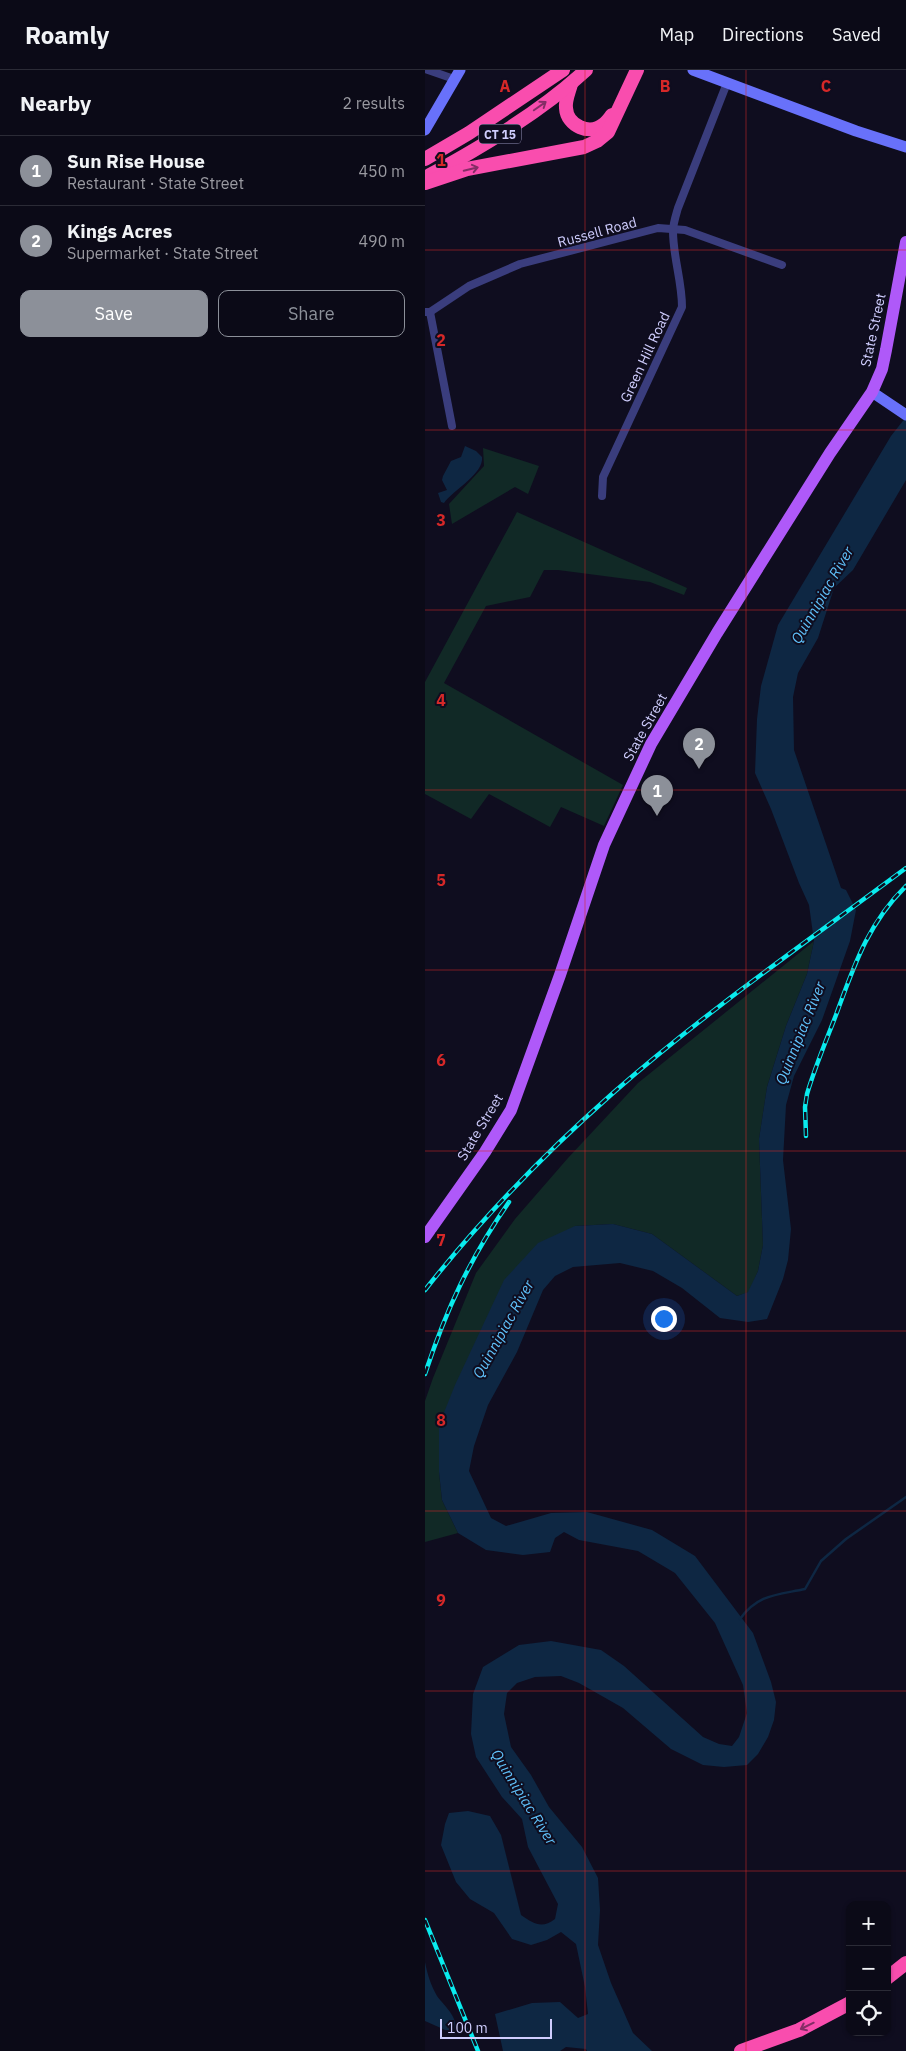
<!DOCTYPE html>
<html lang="en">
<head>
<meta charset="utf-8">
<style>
  body { margin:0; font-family:"IBM Plex Sans",sans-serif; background:#141320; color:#f1f3f6 }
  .controls { position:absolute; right:15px; bottom:15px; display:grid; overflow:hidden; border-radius:10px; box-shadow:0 1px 4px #0004 }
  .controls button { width:45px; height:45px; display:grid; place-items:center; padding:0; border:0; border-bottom:1px solid #2b2b36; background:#0b0a17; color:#f1f3f6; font:25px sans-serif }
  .scale { position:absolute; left:15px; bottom:12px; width:112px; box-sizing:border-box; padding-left:5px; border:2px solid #cfcdfd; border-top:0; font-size:14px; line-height:18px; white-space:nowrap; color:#cfcdfd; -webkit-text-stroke:4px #0f0d1f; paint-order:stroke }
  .you { position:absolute; left:238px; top:1248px; width:18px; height:18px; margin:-12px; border:4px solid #fff; border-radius:50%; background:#1a73e8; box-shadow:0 0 0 8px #1a73e833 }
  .badge { display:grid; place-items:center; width:32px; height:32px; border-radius:50%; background:#8c9099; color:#fff; font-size:16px; font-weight:700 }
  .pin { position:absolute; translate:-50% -41px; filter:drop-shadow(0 1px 2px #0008) }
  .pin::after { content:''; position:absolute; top:26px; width:18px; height:15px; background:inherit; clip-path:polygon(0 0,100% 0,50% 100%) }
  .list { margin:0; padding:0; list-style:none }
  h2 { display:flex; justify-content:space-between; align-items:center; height:65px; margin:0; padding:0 20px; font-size:21px }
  h2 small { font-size:16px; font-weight:400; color:#9a9aa1 }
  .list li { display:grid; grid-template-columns:32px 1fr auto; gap:15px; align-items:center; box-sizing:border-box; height:70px; padding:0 20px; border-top:1px solid #2b2b36 }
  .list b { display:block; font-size:19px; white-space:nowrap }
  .list p { margin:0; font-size:16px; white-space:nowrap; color:#9a9aa1 }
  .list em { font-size:16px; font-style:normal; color:#9a9aa1 }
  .actions { display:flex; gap:10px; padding:15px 20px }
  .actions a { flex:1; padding:11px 0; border:1px solid #8c9099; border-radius:10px; text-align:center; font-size:18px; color:#8c9099 }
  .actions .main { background:#8c9099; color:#fff }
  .icon { flex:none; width:28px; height:28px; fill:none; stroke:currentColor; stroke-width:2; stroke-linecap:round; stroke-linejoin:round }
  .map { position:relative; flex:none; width:481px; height:1981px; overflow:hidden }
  header { display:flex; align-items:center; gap:30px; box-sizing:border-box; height:70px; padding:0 25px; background:#0b0a17; border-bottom:1px solid #2b2b36 }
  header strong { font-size:24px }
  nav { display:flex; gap:28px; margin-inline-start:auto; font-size:18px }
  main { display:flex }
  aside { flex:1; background:#0b0a17 }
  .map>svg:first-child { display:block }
  .green { fill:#112926 }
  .water { fill:#0e2743 }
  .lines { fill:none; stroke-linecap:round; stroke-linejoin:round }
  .stream { stroke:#0e2743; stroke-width:2.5 }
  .street { stroke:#3a3d7d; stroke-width:8 }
  .secondary { stroke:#6871fa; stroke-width:11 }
  .primary { stroke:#af59f9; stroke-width:12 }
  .highway { stroke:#f94dae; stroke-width:14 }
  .rail-casing { stroke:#09ebee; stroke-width:4.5 }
  .rail { stroke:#0f0d1f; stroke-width:2.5; stroke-dasharray:8; stroke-linecap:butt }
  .oneway { stroke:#842d66 }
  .grid { fill:none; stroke:#d62828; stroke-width:1; stroke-opacity:0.55 }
  .labels { text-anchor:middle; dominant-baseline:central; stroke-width:4; stroke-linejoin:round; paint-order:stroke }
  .shield { fill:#0f0d1f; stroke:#9593ba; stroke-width:1 }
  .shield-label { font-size:12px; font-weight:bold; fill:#cfcdfd }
  .street-label { font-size:14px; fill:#cfcdfd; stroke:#0f0d1f }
  .water-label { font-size:15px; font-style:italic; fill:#5fc0f9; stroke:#0f0d1f }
  .grid-label { font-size:16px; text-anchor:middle; font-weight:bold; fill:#d62828; stroke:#0f0d1f; stroke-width:4; stroke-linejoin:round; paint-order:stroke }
</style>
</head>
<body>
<header>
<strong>Roamly</strong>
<nav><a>Map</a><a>Directions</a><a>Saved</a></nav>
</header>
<main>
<aside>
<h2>Nearby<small>2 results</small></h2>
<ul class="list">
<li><span class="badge">1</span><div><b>Sun Rise House</b><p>Restaurant · State Street</p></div><em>450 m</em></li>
<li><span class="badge">2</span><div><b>Kings Acres</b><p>Supermarket · State Street</p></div><em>490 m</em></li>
</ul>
<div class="actions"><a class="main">Save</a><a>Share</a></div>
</aside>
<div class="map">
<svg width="481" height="1981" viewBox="0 0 481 1981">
  <rect width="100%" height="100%" fill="#0f0d1f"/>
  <g class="green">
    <polygon points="58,378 114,396 103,424 90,417 27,454 24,434 59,396"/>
    <polygon points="92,442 262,518 259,525 225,512 133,500 119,500 105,527 61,536 19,613 198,715 179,756 136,737 125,757 64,724 46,749 0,724 0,612"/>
    <polygon points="389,871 382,904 361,956 342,1017 334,1069 338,1175 333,1201 324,1222 312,1226 227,1164 188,1154 150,1156 14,1354 14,1402 17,1430 33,1463 0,1472 0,1331 8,1308 51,1203 90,1149 143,1088 213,1013"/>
  </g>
  <g class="water">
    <path d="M 481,347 L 481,410 L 428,500 L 409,518 L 393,568 L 373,603 L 368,627 L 369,680 L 416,818 L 421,820 L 431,840 L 425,871 L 397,950 L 369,1006 L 361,1035 L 358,1090 L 366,1159 L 363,1190 L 358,1209 L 342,1249 L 323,1252 L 295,1248 L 257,1218 L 228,1201 L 195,1193 L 148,1197 L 130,1206 L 118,1220 L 92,1282 L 63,1335 L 49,1376 L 44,1401 L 66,1448 L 81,1456 L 126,1443 L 162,1442 L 227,1460 L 270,1486 L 328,1563 L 346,1612 L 351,1632 L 349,1650 L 343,1667 L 333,1684 L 322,1695 L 299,1697 L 278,1695 L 246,1679 L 198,1638 L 154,1613 L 136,1606 L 110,1607 L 92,1613 L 82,1623 L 79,1644 L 86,1677 L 106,1705 L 124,1737 L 157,1777 L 173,1808 L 175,1840 L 173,1875 L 186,1913 L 208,1963 L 227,1981 L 162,1981 L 161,1979 L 141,1977 L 135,1981 L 78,1981 L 70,1944 L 107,1933 L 135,1932 L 153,1948 L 163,1944 L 160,1917 L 151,1874 L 136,1862 L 122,1870 L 106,1875 L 87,1869 L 69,1843 L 45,1829 L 31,1812 L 16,1775 L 20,1754 L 24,1743 L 43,1741 L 65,1746 L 76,1765 L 96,1845 C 109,1854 117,1859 130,1849 L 133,1834 L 103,1777 L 97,1749 L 77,1727 L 51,1687 L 46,1664 L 48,1624 L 58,1597 L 94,1575 L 126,1571 L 176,1580 L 199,1596 L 278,1667 L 294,1674 L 307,1676 L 314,1667 L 322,1643 L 318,1615 L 290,1553 L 250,1503 L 213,1481 L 154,1470 L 139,1462 L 130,1468 L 125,1482 L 98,1485 L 61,1480 L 33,1463 L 17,1430 L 14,1402 L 14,1355 L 30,1315 L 79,1210 L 113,1173 L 150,1156 L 188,1154 L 227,1164 L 312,1226 L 323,1222 L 333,1201 L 338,1175 L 334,1069 L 342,1017 L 361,956 L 382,904 L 389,871 L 384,835 L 374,813 L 346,739 L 330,703 L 332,649 L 336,616 L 353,555 L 466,366 Z"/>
    <path d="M 40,376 L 51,381 L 57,387 C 59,404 28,420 19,433 L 16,432 L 13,423 L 22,420 L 17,410 L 18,406 L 26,391 L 36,387 Z"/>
    <path d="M 0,1892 C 2,1903 6,1916 12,1926 C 19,1936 38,1951 27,1963 L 0,1951 Z"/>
  </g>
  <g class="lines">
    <path class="stream" d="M 315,1549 C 333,1524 352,1525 380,1519 L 396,1491 L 421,1469 L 481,1427"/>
    <g class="street">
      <polyline points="3,0 29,9"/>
      <polyline points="0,242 5,242 44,216 95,194 233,158 260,160 357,195"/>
      <polyline points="5,242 27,356"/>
      <path d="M 177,426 L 178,407 L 257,237 C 257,211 248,187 248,161 C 248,154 251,145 253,138 L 302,13"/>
    </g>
    <g class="secondary">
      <polyline points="268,0 431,61 481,77"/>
      <polyline points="0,60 35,0"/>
      <polyline points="447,322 481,345"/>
    </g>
    <polyline class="primary" points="0,1167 60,1082 86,1040 135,905 179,775 226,674 292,563 405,383 447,322 457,299 461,280 481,172"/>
    <g class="highway">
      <path d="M 146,14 C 144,22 140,30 141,38 C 142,56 165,66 179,54 C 182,52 185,48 187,45"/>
      <polyline points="0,89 44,63 138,0"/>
      <path d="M 5,105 C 58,76 117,41 161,0"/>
      <polyline points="0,113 42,99 159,77 172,71 183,62 212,0"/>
      <polyline points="462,1908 481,1893"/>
      <polyline points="316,1981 374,1960 425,1933"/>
    </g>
    <g class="rail-casing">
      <g id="rail">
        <path d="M 381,1066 L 380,1037 L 382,1024 C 390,997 401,971 411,945 C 429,896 443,853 481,816"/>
        <path d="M 0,1220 C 56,1149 120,1083 188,1023 C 280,942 383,871 481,798"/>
        <path d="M 0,1304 C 21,1240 45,1188 84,1132"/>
        <polyline points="0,1850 53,1981"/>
      </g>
    </g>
    <use href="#rail" class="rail"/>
  </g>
  <defs><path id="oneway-shaft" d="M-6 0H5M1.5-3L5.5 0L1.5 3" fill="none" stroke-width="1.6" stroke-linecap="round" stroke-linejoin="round" transform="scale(1.25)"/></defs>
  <g class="oneway">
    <use href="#oneway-shaft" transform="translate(115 36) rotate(-35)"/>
    <use href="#oneway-shaft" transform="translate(46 99) rotate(-14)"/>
    <use href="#oneway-shaft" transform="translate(382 1956) rotate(154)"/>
  </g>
  <path class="grid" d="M 160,0 L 160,1981M 321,0 L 321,1981M 0,180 L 481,180M 0,360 L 481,360M 0,540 L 481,540M 0,720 L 481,720M 0,900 L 481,900M 0,1081 L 481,1081M 0,1261 L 481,1261M 0,1441 L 481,1441M 0,1621 L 481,1621M 0,1801 L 481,1801"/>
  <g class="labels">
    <rect class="shield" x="54" y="54.5" width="42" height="19" rx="4"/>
    <g class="shield-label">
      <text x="75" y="64">CT 15</text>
    </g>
    <g class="street-label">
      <text transform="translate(172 162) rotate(-15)">Russell Road</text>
      <text transform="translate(448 260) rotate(-78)">State Street</text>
      <text transform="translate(220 287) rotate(-65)">Green Hill Road</text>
      <text transform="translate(220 657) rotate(-61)">State Street</text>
      <text transform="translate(55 1057) rotate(-59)">State Street</text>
    </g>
    <g class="water-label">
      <text transform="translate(397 525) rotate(-60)">Quinnipiac River</text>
      <text transform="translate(375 963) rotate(-68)">Quinnipiac River</text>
      <text transform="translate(78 1259) rotate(-61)">Quinnipiac River</text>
      <text transform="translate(99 1727) rotate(58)">Quinnipiac River</text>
    </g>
  </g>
  <g class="grid-label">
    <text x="80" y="22">A</text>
    <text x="240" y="22">B</text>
    <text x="401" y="22">C</text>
    <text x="16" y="96">1</text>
    <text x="16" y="276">2</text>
    <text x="16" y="456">3</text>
    <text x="16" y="636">4</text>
    <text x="16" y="816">5</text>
    <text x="16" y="996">6</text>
    <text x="16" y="1176">7</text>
    <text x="16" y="1356">8</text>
    <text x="16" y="1536">9</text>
  </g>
</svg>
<div class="controls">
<button>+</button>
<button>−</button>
<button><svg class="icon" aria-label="locate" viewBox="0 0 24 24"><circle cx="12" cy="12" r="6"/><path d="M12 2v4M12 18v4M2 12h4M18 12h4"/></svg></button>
</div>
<div class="scale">100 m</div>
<div class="you"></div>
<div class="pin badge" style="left:232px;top:746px">1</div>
<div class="pin badge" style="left:274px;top:699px">2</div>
</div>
</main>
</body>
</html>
